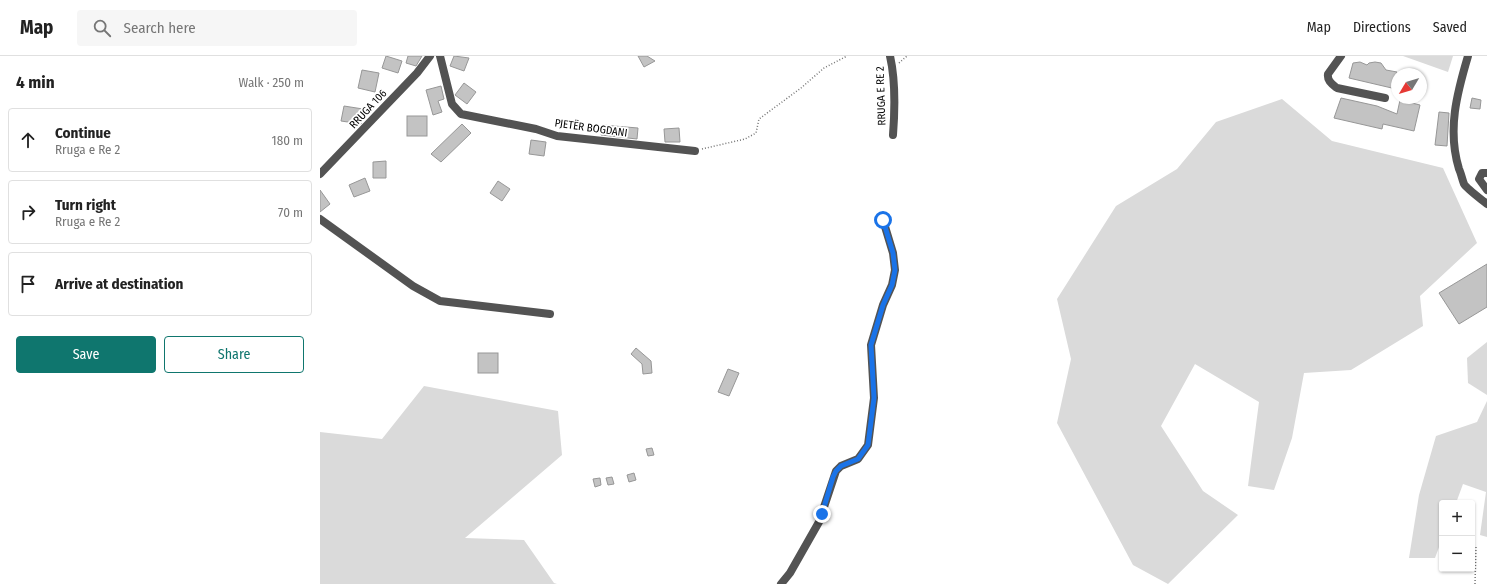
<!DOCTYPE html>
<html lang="en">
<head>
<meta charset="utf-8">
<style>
  body { margin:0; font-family:"Fira Sans Condensed",sans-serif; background:#f6f6f6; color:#222 }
  .controls { position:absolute; right:12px; bottom:12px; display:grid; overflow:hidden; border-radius:4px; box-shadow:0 1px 3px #0004 }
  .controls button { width:36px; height:36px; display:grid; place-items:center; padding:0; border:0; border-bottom:1px solid #e0e0e0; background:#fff; color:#222; font:20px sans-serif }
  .compass { position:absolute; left:1071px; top:12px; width:36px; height:36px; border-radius:50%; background:#fff; box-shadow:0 1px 3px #0004; rotate:232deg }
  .stop { position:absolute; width:12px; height:12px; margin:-9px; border:3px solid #1a73e8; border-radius:50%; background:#fff }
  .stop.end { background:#1a73e8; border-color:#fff; box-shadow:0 1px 4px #0008 }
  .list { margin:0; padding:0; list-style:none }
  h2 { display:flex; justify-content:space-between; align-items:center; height:52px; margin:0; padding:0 16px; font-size:17px }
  h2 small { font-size:13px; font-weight:400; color:#767676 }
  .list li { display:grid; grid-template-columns:26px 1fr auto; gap:12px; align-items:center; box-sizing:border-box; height:64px; margin:0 8px 8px; padding:0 8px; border:1px solid #e0e0e0; border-radius:4px }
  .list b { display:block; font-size:15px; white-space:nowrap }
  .list p { margin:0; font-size:13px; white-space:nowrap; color:#767676 }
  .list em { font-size:13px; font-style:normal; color:#767676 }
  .actions { display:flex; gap:8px; padding:12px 16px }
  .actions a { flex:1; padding:9px 0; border:1px solid #0f766e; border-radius:4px; text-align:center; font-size:14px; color:#0f766e }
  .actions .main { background:#0f766e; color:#fff }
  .icon { flex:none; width:22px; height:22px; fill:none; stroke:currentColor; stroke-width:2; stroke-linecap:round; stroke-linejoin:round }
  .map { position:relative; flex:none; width:1167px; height:528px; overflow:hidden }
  header { display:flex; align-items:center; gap:24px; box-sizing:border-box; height:56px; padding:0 20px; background:#fff; border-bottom:1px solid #e0e0e0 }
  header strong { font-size:19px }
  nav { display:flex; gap:22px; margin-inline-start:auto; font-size:14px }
  .search { width:280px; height:36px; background:#f6f6f6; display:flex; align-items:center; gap:10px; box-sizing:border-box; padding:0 14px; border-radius:4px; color:#767676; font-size:15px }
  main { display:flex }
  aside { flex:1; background:#fff }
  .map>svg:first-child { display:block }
  .green { fill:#dadada }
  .building { fill:#c3c3c3; stroke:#979797 }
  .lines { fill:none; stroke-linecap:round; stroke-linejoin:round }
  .path { stroke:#757575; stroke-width:1.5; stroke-dasharray:1 2; stroke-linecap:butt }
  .street { stroke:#535353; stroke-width:8 }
  .route { stroke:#1a73e8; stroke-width:5 }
  .labels { text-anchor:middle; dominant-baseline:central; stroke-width:3.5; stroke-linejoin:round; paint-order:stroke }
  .street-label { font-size:11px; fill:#000; stroke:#fff }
</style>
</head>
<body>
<header>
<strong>Map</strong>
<div class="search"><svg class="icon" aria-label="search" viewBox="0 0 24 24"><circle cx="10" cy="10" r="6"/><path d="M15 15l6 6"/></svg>Search here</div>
<nav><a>Map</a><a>Directions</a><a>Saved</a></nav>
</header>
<main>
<aside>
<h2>4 min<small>Walk · 250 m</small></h2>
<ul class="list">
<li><svg class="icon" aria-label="ahead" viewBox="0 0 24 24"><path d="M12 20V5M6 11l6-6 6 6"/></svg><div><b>Continue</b><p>Rruga e Re 2</p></div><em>180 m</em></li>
<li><svg class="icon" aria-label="right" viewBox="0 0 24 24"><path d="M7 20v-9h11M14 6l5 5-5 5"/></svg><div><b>Turn right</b><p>Rruga e Re 2</p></div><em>70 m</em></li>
<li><svg class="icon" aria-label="arrive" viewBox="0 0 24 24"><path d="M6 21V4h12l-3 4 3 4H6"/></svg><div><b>Arrive at destination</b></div></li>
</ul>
<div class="actions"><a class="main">Save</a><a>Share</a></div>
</aside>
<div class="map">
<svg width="1167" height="528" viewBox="0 0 1167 528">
  <rect width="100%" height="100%" fill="#fff"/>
  <g class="green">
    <polygon points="1083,0 1133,0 1128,16"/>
    <polygon points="962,43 1012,85 1123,112 1157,187 1100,240 1103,270 1031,314 984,317 972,382 954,434 928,430 939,346 875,308 841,370 883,435 918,459 848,528 813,509 737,367 751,303 737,243 796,150 857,113 896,66"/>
    <polygon points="1167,286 1167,339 1148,327 1147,302"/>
    <polygon points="104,330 238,355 242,399 145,482 204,484 234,527 237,528 0,528 0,376 62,383"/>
    <polygon points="1167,345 1167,481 1160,479 1166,436 1143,428 1136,447 1122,447 1122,483 1115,502 1089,502 1099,439 1116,380 1157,366"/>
  </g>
  <g class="building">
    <polygon points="66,0 82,5 78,17 62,12"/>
    <polygon points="88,0 102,0 96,10 86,7"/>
    <polygon points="134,0 149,2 144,15 130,10"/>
    <polygon points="318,0 327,0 335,5 324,11"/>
    <polygon points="1040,6 1047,9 1049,7 1055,6 1061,7 1066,14 1077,16 1076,33 1029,22 1033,7"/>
    <polygon points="42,14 59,17 55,36 38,32"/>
    <polygon points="144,27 156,36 147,48 135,39"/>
    <polygon points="121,30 124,43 118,45 122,56 113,59 106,34"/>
    <polygon points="1021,42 1057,50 1077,58 1080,44 1100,49 1094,75 1063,68 1062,73 1014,62"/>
    <polygon points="1152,42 1161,44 1160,53 1150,52"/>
    <polygon points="24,50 43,53 41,68 21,65"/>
    <polygon points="1119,56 1129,57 1127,90 1115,89"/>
    <rect x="87" y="60" width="20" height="20"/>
    <polygon points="142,68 151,77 121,106 111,98"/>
    <polygon points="282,69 318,72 317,83 281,79"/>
    <polygon points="359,72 360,86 345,86 344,73"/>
    <polygon points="211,84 226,86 224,100 209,98"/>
    <polygon points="66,105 66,122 53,122 53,106"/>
    <polygon points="45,122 50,135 34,141 29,129"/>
    <polygon points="178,125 190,133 182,145 170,137"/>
    <polygon points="0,134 10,148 0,156"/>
    <polygon points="1167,208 1167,251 1139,268 1119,237"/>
    <polygon points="316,292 331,305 332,317 323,318 322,308 311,298"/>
    <rect x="158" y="297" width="20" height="20"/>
    <polygon points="408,313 419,317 409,340 398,336"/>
    <polygon points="332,392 334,399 328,400 326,393"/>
    <polygon points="314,417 316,424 309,426 307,419"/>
    <polygon points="292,421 294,428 288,429 286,422"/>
    <polygon points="280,422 281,429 275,431 273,423"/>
  </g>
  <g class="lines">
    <g class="path">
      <polyline points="579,7 587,0"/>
      <polyline points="382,93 425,83 436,77 439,63 481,32 504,12 527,0"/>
      <polyline points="1155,528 1156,491"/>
    </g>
    <g class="street">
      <polyline points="120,0 132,48 141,58 216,73 237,80 375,95"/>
      <path d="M 570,0 C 576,26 575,53 573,79"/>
      <path d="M 1021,0 L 1008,18 C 1007,25 1012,28 1017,32 L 1065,42"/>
      <path d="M 1148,0 C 1137,37 1127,74 1139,113 C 1141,117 1142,123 1144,128 C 1147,133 1161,143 1167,148"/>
      <polyline points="1167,117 1162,117 1159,123 1167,134"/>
      <polyline points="0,118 97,17 110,0"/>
      <polyline points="0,163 93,230 120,245 230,258"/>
      <polyline points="461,528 470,517 499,466 516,415 521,410 538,403 548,389 554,342 551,289 563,249 572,229 575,214 573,197 563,164"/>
    </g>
  </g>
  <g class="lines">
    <polyline class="route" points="502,458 513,421 516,415 521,410 538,403 548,389 554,342 551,289 563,249 572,229 575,214 573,197 563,164"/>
  </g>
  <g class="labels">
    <g class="street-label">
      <text transform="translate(561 40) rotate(-92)">RRUGA E RE 2</text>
      <text transform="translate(48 53) rotate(-47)">RRUGA 106</text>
      <text transform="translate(271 72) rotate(8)">PJETËR BOGDANI</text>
    </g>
  </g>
</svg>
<div class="controls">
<button>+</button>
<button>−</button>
</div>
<svg class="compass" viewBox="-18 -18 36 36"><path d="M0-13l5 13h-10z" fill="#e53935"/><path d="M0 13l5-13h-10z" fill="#767676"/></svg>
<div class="stop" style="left:563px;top:164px"></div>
<div class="stop end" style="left:502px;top:458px"></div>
</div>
</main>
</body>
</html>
